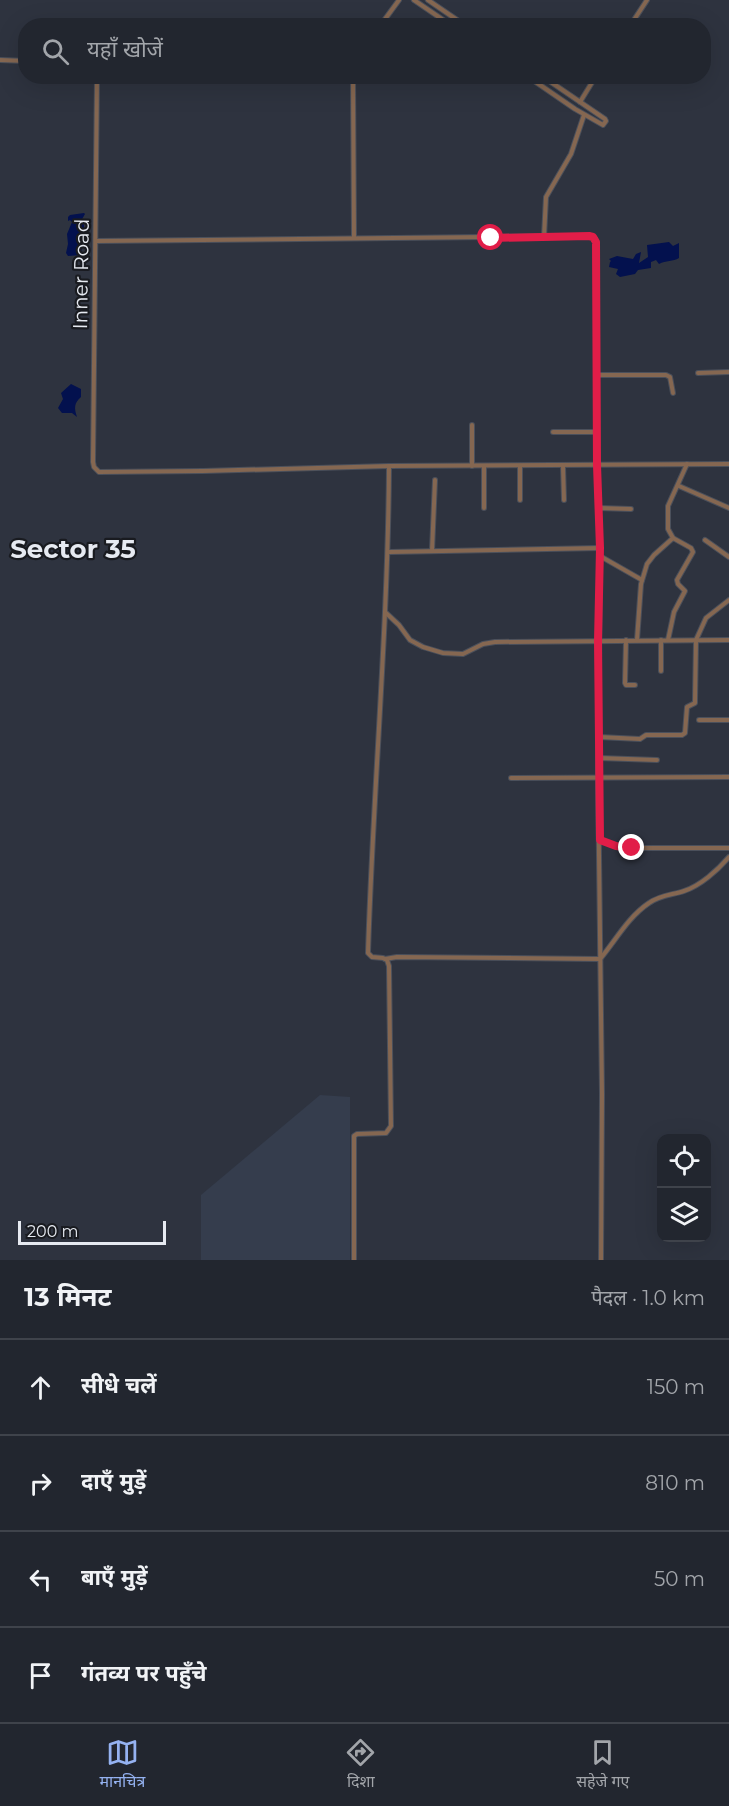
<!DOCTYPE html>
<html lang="hi">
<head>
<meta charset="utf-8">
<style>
  body { margin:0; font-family:Montserrat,"Noto Sans Devanagari",sans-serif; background:#2e323b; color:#f1f3f6 }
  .controls { position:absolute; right:18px; bottom:18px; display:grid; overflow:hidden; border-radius:12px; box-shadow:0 6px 24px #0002 }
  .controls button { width:54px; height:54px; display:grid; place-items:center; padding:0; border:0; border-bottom:2px solid #3f434b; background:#22262f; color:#f1f3f6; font:30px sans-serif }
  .scale { position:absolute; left:18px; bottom:15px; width:148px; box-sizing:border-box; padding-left:6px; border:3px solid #e6eaf1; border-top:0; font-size:16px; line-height:21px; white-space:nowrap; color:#e6eaf1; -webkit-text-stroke:4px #191b20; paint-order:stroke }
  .stop { position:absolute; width:18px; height:18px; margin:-14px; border:4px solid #e11d48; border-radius:50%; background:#fff }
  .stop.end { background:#e11d48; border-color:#fff; box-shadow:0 2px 6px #0008 }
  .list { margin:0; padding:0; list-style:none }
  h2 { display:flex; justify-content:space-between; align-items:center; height:78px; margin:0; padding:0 24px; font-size:26px }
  h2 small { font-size:20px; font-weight:400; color:#a2a5aa }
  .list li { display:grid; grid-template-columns:39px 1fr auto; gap:18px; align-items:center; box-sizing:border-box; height:96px; padding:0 24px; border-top:2px solid #3f434b }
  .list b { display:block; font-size:22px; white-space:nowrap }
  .list em { font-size:20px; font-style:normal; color:#a2a5aa }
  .icon { flex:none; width:33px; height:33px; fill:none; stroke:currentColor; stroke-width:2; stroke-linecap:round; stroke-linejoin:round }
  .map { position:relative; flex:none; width:729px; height:1260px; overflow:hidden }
  .search { position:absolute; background:#22262f; box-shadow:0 6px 24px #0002; left:18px; right:18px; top:18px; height:66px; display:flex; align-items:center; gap:15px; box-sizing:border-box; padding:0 21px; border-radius:24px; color:#a2a5aa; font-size:22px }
  .sheet { height:462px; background:#22262f }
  nav { display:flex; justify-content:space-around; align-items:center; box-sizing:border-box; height:84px; border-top:2px solid #3f434b; background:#22262f; font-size:16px; color:#a2a5aa }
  nav a { display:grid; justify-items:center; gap:3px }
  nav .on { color:#95b2f1 }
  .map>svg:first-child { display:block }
  .built { fill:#353d4d }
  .water { fill:#03114e }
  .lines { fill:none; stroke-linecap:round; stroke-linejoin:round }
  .street-casing { stroke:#4b505b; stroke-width:6 }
  .street { stroke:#856751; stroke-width:4 }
  .route { stroke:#e11d48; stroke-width:8 }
  .labels { text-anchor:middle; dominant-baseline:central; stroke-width:4.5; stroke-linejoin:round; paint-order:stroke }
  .street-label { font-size:20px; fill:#e6eaf1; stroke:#191b20 }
  .district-label { font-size:26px; font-weight:bold; fill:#e6eaf1; stroke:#191b20 }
</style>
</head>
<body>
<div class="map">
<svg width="729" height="1260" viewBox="0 0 729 1260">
  <rect width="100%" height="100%" fill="#2e333f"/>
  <polygon class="built" points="320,1095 350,1097 350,1260 201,1260 201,1195"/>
  <g class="water">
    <path d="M 84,213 L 85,214 L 81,221 L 84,225 L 84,230 L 88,230 C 86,239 81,246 81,255 L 68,256 L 66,253 L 68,244 L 67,234 L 72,222 L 70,220 L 68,221 L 68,217 L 70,215 Z"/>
    <path d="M 669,242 L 673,246 L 679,243 L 679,258 C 673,262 666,260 659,264 L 656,260 L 651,262 L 651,268 L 638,270 L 635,274 L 620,277 L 616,274 L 618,269 L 609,267 L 610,262 L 611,261 L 609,259 L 617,256 L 633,259 L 636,254 L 641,252 L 639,263 L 648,257 L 647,245 Z"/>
    <path d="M 71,384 L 81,389 L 81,397 C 74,403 74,408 77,417 L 72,413 L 62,413 L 58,408 L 63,399 L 61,393 Z"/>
  </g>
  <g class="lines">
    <g class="street-casing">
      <g id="street">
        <polyline points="414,0 452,26"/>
        <polyline points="428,0 466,26"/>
        <polyline points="380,26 399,0"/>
        <polyline points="630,26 647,0"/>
        <polyline points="0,60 26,61"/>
        <polyline points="97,76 93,462 94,467 99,472 203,471 389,466 729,464"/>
        <polyline points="353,76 354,238"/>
        <polyline points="527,76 575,109 603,125 606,121 605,119 542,76"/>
        <polyline points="580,102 596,76"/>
        <polyline points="544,237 546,197 571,154 584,115"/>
        <polyline points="96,241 589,236 595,239 597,251 597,465 600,548 598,776 602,1094 601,1260"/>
        <polyline points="698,373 729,372"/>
        <polyline points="598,375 666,375 670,377 673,393"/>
        <polyline points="472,425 472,466"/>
        <polyline points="553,432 597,432"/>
        <polyline points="520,466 520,500"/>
        <polyline points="563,466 564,500"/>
        <polyline points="679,486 729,508"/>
        <polyline points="484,508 484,466"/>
        <polyline points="599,508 631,509"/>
        <polyline points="705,540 729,557"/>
        <polyline points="432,551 435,480"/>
        <polyline points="389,552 600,548"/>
        <polyline points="600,556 642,580"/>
        <polyline points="385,612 399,625 410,640 423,647 443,653 463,654 483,644 495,642 729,640"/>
        <polyline points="626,640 625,683 626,685 635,685"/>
        <polyline points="637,640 641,584 647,564 654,555 673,538 668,529 668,506 687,464"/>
        <polyline points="661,640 661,671"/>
        <polyline points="668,640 674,612 685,591 678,584 677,580 693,552 691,548 673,538"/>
        <polyline points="699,720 729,720"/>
        <polyline points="599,737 640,739 646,735 682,735 685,733 687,707 695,703 695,701 696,640 706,618 729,600"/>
        <polyline points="599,758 657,760"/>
        <polyline points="511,778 729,777"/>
        <polyline points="600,840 623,848 729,848"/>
        <path d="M 385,959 L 397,957 L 600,959 C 616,940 628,917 649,903 C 660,895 672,895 684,891 C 700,886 718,870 729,857"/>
        <path d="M 354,1260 L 354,1136 L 357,1134 L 386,1133 L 391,1126 L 389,966 L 387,960 L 383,958 L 372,957 L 368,953 C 373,791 388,629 389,466"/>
      </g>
    </g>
    <use href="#street" class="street"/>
  </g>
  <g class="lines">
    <polyline class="route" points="491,238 589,236 593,237 596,242 597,465 600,548 598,641 600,840 616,846 632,848"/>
  </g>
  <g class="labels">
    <g class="street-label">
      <text transform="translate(81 274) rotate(-89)">Inner Road</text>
    </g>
    <g class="district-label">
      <text x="73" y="549">Sector 35</text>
    </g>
  </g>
</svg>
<div class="controls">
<button><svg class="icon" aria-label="locate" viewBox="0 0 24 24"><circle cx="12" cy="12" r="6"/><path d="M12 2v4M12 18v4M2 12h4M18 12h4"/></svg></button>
<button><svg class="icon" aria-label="layers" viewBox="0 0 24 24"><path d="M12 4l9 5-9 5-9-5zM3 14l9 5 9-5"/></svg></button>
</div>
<div class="scale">200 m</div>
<div class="stop" style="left:491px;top:238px"></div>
<div class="stop end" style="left:632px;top:848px"></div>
<div class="search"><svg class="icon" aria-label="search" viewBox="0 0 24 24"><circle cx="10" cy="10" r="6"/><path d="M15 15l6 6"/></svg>यहाँ खोजें</div>
</div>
<section class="sheet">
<h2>13 मिनट<small>पैदल · 1.0 km</small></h2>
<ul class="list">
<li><svg class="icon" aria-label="ahead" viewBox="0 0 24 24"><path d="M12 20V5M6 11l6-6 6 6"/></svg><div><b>सीधे चलें</b></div><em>150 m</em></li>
<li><svg class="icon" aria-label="right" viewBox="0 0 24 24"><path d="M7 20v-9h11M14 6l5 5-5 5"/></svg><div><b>दाएँ मुड़ें</b></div><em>810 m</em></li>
<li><svg class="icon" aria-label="left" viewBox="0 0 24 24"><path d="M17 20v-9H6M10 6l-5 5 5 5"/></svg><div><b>बाएँ मुड़ें</b></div><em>50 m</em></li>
<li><svg class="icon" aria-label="arrive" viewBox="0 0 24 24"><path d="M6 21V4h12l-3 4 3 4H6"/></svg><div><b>गंतव्य पर पहुँचे</b></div></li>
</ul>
</section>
<nav>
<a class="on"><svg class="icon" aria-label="map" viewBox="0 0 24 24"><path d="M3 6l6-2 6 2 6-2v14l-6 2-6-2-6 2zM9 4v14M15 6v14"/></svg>मानचित्र</a>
<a><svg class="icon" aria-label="directions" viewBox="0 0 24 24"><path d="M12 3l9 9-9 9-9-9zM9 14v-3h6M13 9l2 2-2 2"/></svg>दिशा</a>
<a><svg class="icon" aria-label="saved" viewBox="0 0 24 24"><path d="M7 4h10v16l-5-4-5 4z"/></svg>सहेजे गए</a>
</nav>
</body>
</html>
